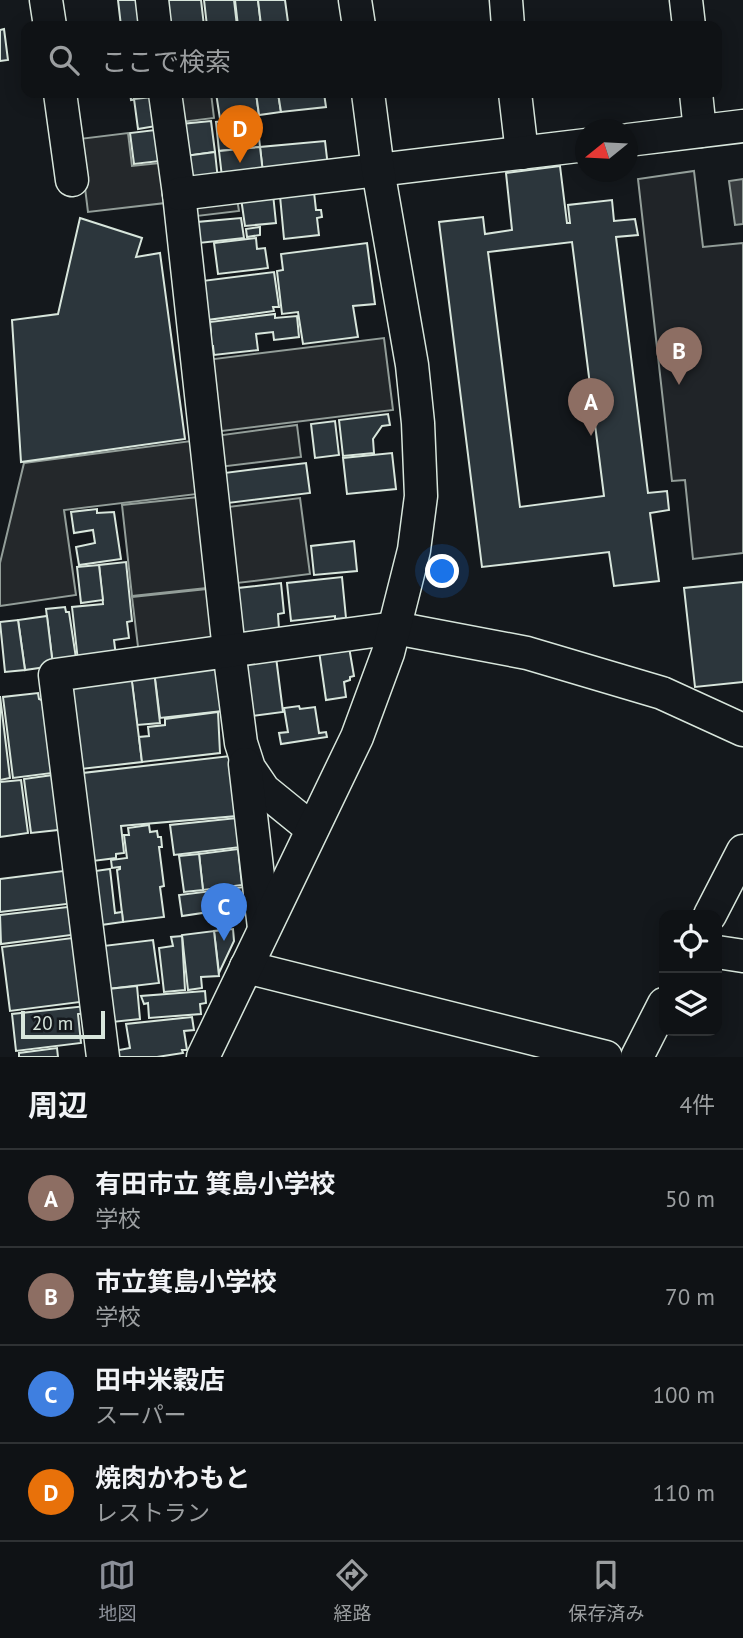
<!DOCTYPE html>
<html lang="ja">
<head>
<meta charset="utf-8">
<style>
  body { margin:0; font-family:"PT Sans","Noto Sans JP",sans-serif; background:#1d2022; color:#f1f3f6 }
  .controls { position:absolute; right:21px; bottom:21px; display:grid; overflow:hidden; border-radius:14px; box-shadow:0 4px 18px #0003 }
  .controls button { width:63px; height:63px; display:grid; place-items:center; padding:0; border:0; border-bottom:2px solid #2f3234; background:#0f1215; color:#f1f3f6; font:35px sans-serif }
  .compass { position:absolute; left:575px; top:119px; width:63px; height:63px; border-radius:50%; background:#0f1215; box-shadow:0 4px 18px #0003; rotate:252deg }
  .scale { position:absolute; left:21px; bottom:18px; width:84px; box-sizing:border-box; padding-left:7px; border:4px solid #d8e6dc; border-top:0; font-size:19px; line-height:24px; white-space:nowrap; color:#d8e6dc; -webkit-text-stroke:5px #14181c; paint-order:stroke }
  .you { position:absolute; left:443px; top:572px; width:24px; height:24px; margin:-18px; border:5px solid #fff; border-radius:50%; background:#1a73e8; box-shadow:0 0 0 10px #1a73e833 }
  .badge { display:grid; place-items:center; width:46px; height:46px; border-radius:50%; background:#8c9099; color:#fff; font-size:23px; font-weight:700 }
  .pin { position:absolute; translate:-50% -58px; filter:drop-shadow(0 2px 4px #0008) }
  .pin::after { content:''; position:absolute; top:37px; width:24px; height:21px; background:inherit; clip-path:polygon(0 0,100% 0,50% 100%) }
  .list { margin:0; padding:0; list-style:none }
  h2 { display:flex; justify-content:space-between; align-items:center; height:91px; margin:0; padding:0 28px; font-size:30px }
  h2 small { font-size:23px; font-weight:400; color:#9b9ea0 }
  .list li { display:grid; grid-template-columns:46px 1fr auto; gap:21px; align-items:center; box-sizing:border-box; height:98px; padding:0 28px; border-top:2px solid #2f3234 }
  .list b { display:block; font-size:26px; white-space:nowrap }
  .list p { margin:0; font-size:23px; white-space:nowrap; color:#9b9ea0 }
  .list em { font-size:23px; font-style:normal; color:#9b9ea0 }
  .icon { flex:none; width:38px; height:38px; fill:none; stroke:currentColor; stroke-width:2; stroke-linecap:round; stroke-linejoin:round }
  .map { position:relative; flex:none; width:743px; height:1057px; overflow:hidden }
  .search { position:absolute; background:#0f1215; box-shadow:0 4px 18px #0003; left:21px; right:21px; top:21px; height:77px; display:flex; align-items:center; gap:18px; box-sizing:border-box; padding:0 24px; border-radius:14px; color:#9b9ea0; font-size:26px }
  .sheet { height:483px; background:#0f1215 }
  nav { display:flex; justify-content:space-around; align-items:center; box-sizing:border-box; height:98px; border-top:2px solid #2f3234; background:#0f1215; font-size:19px; color:#9b9ea0 }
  nav a { display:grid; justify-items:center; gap:4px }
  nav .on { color:#8c9099 }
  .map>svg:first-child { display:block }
  .green { fill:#202428; stroke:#939e99; stroke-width:2 }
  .parking { fill:#24282b; stroke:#939e99; stroke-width:2 }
  .water { fill:#363b3e; stroke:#939e99; stroke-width:2 }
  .building { fill:#2c363c; stroke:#d8e6dc; stroke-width:2; fill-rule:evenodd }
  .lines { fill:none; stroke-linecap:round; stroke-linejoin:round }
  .minor-casing { stroke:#d8e6dc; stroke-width:35 }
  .minor { stroke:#14181c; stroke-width:32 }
</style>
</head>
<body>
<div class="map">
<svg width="743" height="1057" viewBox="0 0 743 1057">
  <rect width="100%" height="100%" fill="#14181c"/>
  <polygon class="green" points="694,171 703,247 743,243 743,553 693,559 685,480 672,481 638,179"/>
  <g class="parking">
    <polygon points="211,93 214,118 181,122 178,96"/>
    <polygon points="128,133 132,166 160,163 165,203 88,212 79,139"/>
    <polygon points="237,199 239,211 197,216 196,204"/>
    <polygon points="384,338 393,410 214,432 206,360"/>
    <polygon points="297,425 301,457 219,467 215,436"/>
    <polygon points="191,441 197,494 64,510 76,595 0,606 0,563 24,463"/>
    <polygon points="198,497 207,588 132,596 122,505"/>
    <polygon points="300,498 310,574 237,583 228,507"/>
    <polygon points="207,589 214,646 139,655 132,597"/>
  </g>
  <polygon class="water" points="743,179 743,224 735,225 729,181"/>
  <g class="building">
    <polygon points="118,0 141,0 144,26 121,26"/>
    <polygon points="168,0 201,0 204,26 171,26"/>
    <polygon points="204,0 234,0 237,26 207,26"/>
    <polygon points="235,0 258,0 261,26 238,26"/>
    <polygon points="258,0 285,0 288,22 261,25"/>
    <polygon points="4,29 8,60 0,61 0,30"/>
    <polygon points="130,93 151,93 152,97 131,100"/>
    <polygon points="216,93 256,93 259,115 220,119"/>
    <polygon points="256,93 278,93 281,112 259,115"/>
    <polygon points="278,93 324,93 326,107 281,112"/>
    <polygon points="152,97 156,126 138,129 134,99"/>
    <polygon points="257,118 260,147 219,151 216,122"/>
    <polygon points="211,121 215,152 185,156 181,124"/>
    <polygon points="155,130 160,161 134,164 130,133"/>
    <polygon points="325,141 328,167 263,173 260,147"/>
    <polygon points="260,147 263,173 222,177 219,151"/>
    <polygon points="215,152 218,180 189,183 185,156"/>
    <path d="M 560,166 L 567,223 L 570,223 L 568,205 L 612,200 L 614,221 L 635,219 L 638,235 L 616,237 L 648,493 L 667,491 L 669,510 L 650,513 L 659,581 L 614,586 L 609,552 L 482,567 L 439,222 L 483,217 L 485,234 L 512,230 L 506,173 ZM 572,242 L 604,496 L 520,507 L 488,252 Z"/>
    <polygon points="314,192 316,210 321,210 322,217 317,218 319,235 284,239 280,196"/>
    <polygon points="273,194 276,223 245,226 241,198"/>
    <polygon points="80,218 142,238 136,257 160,253 185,439 21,462 12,320 58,314"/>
    <polygon points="241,218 244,238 199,243 197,222"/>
    <polygon points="260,227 260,235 247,237 246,229"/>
    <polygon points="256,238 257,249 265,248 268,268 218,274 214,243"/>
    <polygon points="367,243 375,304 353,306 358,337 303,344 298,312 282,314 277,271 283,270 281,254"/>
    <polygon points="274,272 279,307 273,307 274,311 207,320 202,281"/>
    <polygon points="275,314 275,318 297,316 299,337 274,340 273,332 256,334 258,350 214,355 213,346 209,346 208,334 211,333 210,322"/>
    <polygon points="388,414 390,425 382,426 373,439 374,453 343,456 339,420"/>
    <polygon points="335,421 339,455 315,458 311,424"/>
    <polygon points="392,453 396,489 347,494 343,458"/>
    <polygon points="306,463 310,493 228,503 224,473"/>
    <polygon points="97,509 97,513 114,512 121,559 79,565 76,547 95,543 93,530 74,533 71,512"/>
    <polygon points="354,541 357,571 314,575 311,546"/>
    <polygon points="126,562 132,621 127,622 129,638 114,640 116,656 78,661 72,607 103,604 99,565"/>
    <polygon points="99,565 103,600 81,603 77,567"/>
    <polygon points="342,577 346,618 335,619 335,616 291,621 287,583"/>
    <polygon points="743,582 743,682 695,687 684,588"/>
    <polygon points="281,583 284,613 278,614 279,629 242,633 238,588"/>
    <polygon points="65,607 66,612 69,612 76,658 53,666 46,609"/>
    <polygon points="47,616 53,666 25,670 18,620"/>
    <polygon points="18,620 25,670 5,672 0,622"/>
    <polygon points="349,647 354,676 350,677 350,680 344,682 346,697 326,700 319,651"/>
    <polygon points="276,657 283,712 252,716 244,662"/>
    <polygon points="218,664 223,711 160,718 154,671"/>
    <polygon points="154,671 160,723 137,725 131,674"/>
    <polygon points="131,674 142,762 81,769 70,681"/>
    <polygon points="38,693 39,699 52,704 60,772 13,778 3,697"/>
    <polygon points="0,696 10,778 0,780"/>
    <polygon points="299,706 300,709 315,707 319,733 326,732 327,737 281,744 279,733 288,732 284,708"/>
    <polygon points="218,712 220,753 142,762 139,737 149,736 148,727 165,725 165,719"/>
    <polygon points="230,756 237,816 121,826 124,853 116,854 116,858 93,861 83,773"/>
    <polygon points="60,774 67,829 31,833 24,779"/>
    <polygon points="21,780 28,833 0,837 0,782"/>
    <polygon points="237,818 241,847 174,855 170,825"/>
    <polygon points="149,825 150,832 157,831 158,837 161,837 162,847 159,847 164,886 160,887 164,917 123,922 117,870 120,869 120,867 112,868 111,860 127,858 124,835 129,835 128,828"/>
    <polygon points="238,849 242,885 203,890 199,854"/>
    <polygon points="199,854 203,890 184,892 179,856"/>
    <polygon points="110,869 115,913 122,912 123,922 101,925 95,871"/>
    <polygon points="71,870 75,903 0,912 0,879"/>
    <polygon points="244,887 245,902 242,907 182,916 179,895"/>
    <polygon points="76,906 79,934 1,944 0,915"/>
    <polygon points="233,929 234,941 219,973 214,931"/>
    <polygon points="214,931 219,976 201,977 202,988 188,990 182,935"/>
    <polygon points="182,936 185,990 164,992 159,948 173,946 171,937"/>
    <polygon points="80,937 88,1001 10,1011 2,947"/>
    <polygon points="153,940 159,983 108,989 103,946"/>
    <polygon points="137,986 140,1019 112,1022 108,989"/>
    <polygon points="205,991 206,1003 200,1004 201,1014 149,1018 148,1003 144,1004 141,996"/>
    <polygon points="86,1006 86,1013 78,1014 81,1043 16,1051 12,1014"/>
    <polygon points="192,1017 194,1030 184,1031 187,1050 182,1050 183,1053 157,1057 115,1057 114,1051 130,1048 126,1024"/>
    <polygon points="57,1048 58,1057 19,1057 19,1053"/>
  </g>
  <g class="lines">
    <g class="minor-casing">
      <g id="minor">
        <polyline points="46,0 50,26"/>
        <polyline points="152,0 155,26"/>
        <polyline points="355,0 359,26"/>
        <polyline points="506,0 508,26"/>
        <polyline points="686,0 689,26"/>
        <polyline points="60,93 72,180"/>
        <polyline points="165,93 179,194 229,650 241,743 249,768 264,790 312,829"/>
        <polyline points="515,93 522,153"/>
        <polyline points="696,93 700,131"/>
        <polyline points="628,140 743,126"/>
        <polyline points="179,194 586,145"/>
        <polyline points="245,764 264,928"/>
        <polyline points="710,915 743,851"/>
        <polyline points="717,952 743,956"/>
        <polyline points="246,967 606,1057"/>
        <polyline points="103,1057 55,675 395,628 527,653 662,693 743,730"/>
        <polyline points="203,1057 357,737 388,653 414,550 421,496 418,423 412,365 378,170 368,93"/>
        <polyline points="637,1057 664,1004"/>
      </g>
    </g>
    <use href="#minor" class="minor"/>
  </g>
</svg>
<div class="controls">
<button><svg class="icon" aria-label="locate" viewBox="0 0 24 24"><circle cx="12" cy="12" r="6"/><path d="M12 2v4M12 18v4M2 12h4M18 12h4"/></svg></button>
<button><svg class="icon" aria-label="layers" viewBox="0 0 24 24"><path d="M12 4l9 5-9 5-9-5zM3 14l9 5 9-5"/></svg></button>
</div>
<svg class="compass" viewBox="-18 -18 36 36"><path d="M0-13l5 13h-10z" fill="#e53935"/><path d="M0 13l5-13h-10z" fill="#9b9ea0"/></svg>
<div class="scale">20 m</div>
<div class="you"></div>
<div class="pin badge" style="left:591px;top:436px;background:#8d6e63">A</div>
<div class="pin badge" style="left:679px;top:385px;background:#8d6e63">B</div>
<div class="pin badge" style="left:224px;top:941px;background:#3f7fe0">C</div>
<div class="pin badge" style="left:240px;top:163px;background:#e8710a">D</div>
<div class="search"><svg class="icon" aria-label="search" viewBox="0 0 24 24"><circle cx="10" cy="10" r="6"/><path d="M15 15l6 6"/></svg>ここで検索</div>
</div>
<section class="sheet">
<h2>周辺<small>4件</small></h2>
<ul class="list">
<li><span class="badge" style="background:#8d6e63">A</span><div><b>有田市立 箕島小学校</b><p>学校</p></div><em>50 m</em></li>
<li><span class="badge" style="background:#8d6e63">B</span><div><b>市立箕島小学校</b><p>学校</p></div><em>70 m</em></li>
<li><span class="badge" style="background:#3f7fe0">C</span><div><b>田中米穀店</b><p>スーパー</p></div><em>100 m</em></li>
<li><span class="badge" style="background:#e8710a">D</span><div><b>焼肉かわもと</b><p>レストラン</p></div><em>110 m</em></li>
</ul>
</section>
<nav>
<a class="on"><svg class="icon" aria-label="map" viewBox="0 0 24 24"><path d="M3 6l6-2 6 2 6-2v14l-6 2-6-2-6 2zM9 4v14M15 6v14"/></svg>地図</a>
<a><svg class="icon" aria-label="directions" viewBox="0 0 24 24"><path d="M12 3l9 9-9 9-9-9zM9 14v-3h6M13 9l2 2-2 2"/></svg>経路</a>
<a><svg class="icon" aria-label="saved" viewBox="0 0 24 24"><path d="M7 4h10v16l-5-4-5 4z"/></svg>保存済み</a>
</nav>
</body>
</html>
